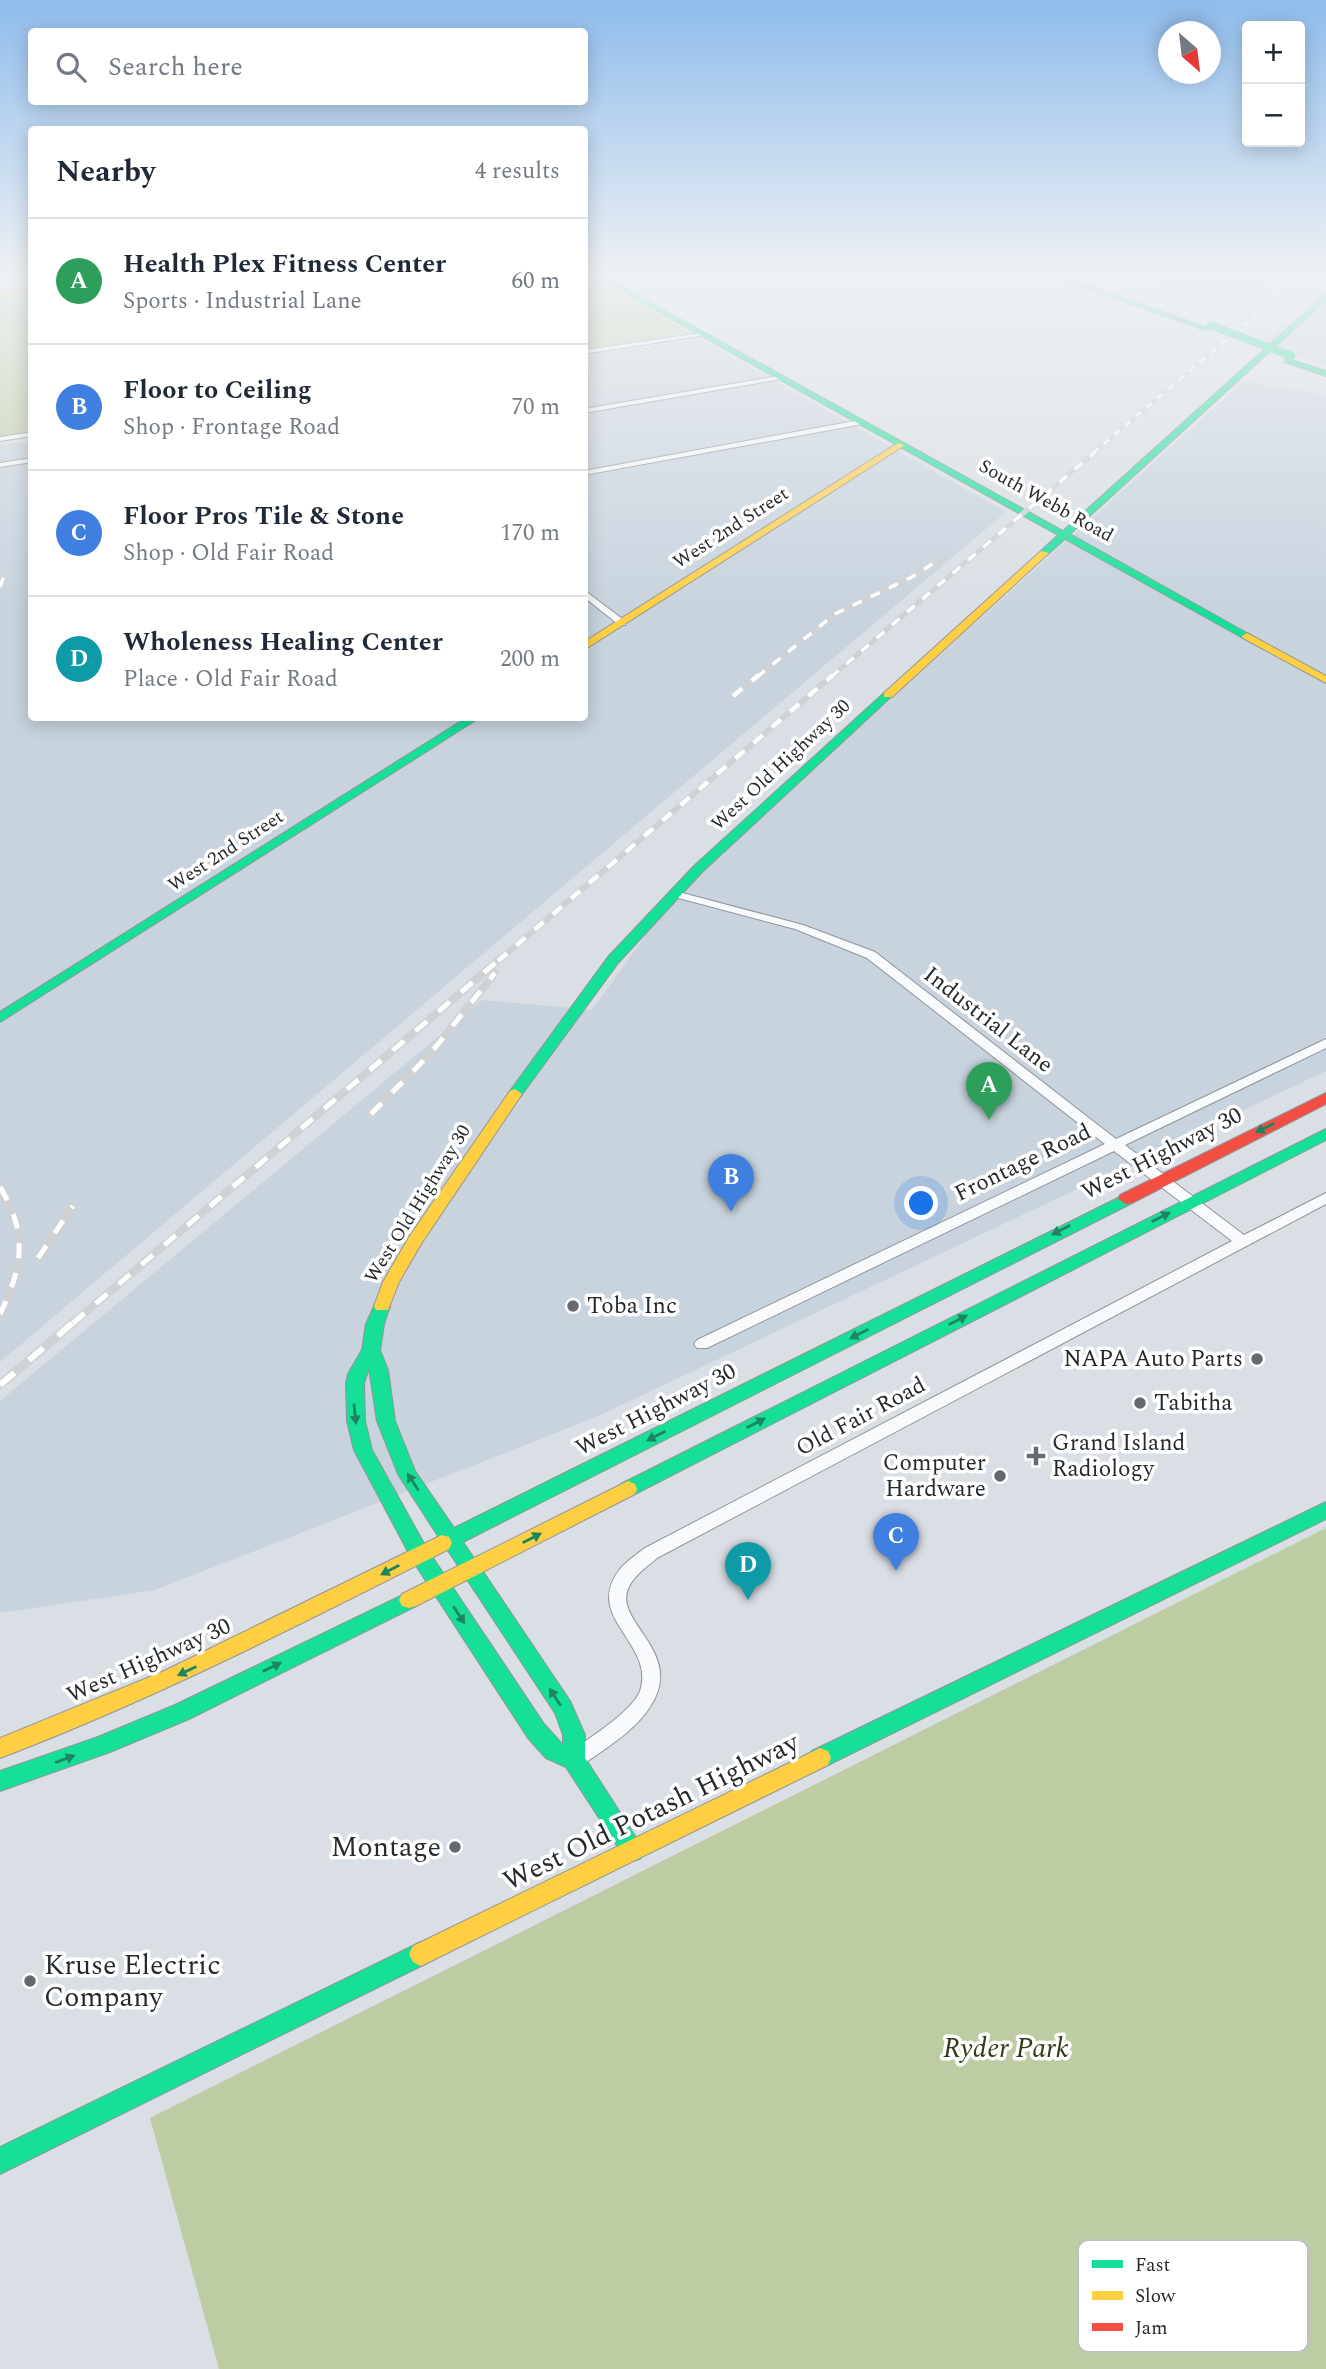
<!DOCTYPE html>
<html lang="en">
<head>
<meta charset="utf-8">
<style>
  body { margin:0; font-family:Spectral,serif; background:#f6f6f7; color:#1f2937 }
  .controls { position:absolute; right:21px; top:21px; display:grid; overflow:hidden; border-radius:7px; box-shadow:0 4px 18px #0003 }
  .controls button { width:63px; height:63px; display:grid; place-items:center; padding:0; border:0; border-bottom:2px solid #e0e1e3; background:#fff; color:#1f2937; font:35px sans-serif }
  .compass { position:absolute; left:1158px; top:21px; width:63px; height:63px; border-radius:50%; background:#fff; box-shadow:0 4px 18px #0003; rotate:152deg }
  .you { position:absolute; left:922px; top:1204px; width:24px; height:24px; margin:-18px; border:5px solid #fff; border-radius:50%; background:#1a73e8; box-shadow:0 0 0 10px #1a73e833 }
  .badge { display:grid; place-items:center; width:46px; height:46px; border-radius:50%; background:#65696d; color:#fff; font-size:23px; font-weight:700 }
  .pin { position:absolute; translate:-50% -58px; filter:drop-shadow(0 2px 4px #0008) }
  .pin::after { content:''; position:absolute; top:37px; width:24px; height:21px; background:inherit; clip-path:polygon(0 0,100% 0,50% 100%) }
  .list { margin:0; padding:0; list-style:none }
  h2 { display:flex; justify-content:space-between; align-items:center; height:91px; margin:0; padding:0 28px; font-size:30px }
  h2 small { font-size:23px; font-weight:400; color:#747a83 }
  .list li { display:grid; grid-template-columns:46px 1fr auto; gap:21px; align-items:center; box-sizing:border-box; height:126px; padding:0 28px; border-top:2px solid #e0e1e3 }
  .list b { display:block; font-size:26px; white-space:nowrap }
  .list p { margin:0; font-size:23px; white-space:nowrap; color:#747a83 }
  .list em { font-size:23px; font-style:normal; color:#747a83 }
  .icon { flex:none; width:38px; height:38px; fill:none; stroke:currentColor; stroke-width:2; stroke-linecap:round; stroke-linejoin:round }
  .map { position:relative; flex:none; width:1326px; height:2369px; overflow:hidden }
  .search { position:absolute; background:#fff; box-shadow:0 4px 18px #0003; left:28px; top:28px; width:560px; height:77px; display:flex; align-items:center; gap:18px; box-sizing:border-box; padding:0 24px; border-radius:7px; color:#747a83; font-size:26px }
  .panel { position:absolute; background:#fff; box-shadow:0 4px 18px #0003; left:28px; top:126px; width:560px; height:595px; border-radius:7px }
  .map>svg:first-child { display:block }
  .built { fill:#c8d3dd }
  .green { fill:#becca3 }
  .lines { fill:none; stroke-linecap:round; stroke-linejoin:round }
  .street-casing { stroke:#919599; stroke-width:2 }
  .fast-casing { stroke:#919599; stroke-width:2 }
  .slow-casing { stroke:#919599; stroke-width:2 }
  .jam-casing { stroke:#919599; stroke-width:2 }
  .street { fill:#f9fafb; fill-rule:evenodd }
  .fast { fill:#16e098; fill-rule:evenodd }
  .slow { fill:#ffcf43; fill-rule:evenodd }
  .jam { fill:#f24e42; fill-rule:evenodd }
  .rail-far4-casing { stroke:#d0d1d2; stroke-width:3.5 }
  .rail-far3-casing { stroke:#d0d1d2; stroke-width:5 }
  .rail-far2-casing { stroke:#d0d1d2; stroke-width:6 }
  .rail-far1-casing { stroke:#d0d1d2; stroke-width:8 }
  .rail-casing { stroke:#d0d1d2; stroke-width:9 }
  .rail-far4 { stroke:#fff; stroke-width:2.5; stroke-dasharray:7; stroke-linecap:butt }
  .rail-far3 { stroke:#fff; stroke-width:3.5; stroke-dasharray:10; stroke-linecap:butt }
  .rail-far2 { stroke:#fff; stroke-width:4.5; stroke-dasharray:12; stroke-linecap:butt }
  .rail-far1 { stroke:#fff; stroke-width:5; stroke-dasharray:15; stroke-linecap:butt }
  .rail { stroke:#fff; stroke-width:6; stroke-dasharray:19; stroke-linecap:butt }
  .fast-bridge-casing { stroke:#889b9d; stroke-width:8; stroke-linecap:butt }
  .fast-bridge { stroke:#16e098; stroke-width:7 }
  .oneway { fill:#1e8562 }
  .poi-dot { fill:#65696d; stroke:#fff; stroke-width:2.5 }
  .labels { text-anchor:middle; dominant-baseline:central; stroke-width:7; stroke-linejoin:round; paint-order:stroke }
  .far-street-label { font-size:19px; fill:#262a2d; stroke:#fff }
  .street-label { font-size:23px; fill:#262a2d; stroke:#fff }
  .poi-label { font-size:23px; fill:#262a2d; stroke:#fff; text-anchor:start }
  .near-street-label { font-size:28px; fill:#262a2d; stroke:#fff }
  .near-poi-label { font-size:28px; fill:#262a2d; stroke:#fff; text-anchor:end }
  .near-park-label { font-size:28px; font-style:italic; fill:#313a15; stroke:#fff }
  .key { fill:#fff; stroke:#bebfc0; stroke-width:2 }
  .key-label { font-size:19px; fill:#262a2d }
</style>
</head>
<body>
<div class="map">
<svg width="1326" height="2369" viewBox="0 0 1326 2369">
  <rect width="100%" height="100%" fill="#dadfe5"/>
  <g class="built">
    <polygon points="1125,277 1275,277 1242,306 1170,291"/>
    <polygon points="1326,287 1326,366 1264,342"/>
    <polygon points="700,339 1006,512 0,1362 0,445 31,441 32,718 584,718 585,357"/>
    <polygon points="1244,381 1326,395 1326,1071 594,1418 155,1590 0,1613 0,1401 482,1000 592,1010 675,894"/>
  </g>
  <g class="green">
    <polygon points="585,277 590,277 691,333 585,349"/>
    <polygon points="31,295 31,432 0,437 0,299"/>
    <polygon points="1326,1528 1326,2369 219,2369 150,2118"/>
  </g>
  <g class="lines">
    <g class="street-casing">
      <g id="street">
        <polygon points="702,333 700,336 584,354 584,350"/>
        <polygon points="779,376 781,379 584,413 584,409"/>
        <polygon points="860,420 863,424 584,475 584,471"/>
        <polygon points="32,432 32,436 0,441 0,437"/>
        <polygon points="32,458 32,462 0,467 0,463"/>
        <polygon points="584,590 625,621 625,625 619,625 584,597"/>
        <path d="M 675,891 L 803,925 L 875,952 L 1116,1139 L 1326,1039 L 1326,1048 L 1125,1145 L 1244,1235 L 1326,1193 L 1326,1204 L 657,1558 C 647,1567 633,1576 628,1589 C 614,1623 686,1652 650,1707 C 634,1732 604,1749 581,1766 L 574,1769 L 567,1766 L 564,1760 L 567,1754 C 585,1741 632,1712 640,1691 C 656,1643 582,1618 620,1569 C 627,1561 637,1554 645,1548 L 1232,1241 L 1114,1151 L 707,1348 L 697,1348 L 694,1344 L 697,1340 L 1105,1144 L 867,958 L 795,929 L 671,896 L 669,894 Z"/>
      </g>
    </g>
    <g class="fast-casing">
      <g id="fast">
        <polygon points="596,277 604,277 1063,531 1326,294 1326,300 1070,534 1252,636 1243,638 1065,539 1047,555 1041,555 1041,551 1058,535"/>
        <polygon points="1054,277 1064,277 1211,329 1205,330"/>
        <polygon points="1285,358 1326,371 1326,376 1285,362"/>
        <polygon points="884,693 893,695 702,872 618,963 520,1097 510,1097 508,1094 510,1091 608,957 694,866"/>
        <polygon points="466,718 479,718 0,1022 0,1012"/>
        <polygon points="1326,1129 1326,1140 635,1494 628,1497 621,1494 619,1489 621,1484"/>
        <path d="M 1126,1194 L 1132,1195 L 1134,1199 L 1132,1203 L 463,1542 L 570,1701 L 585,1735 L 585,1758 L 644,1850 L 641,1858 L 633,1861 L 625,1858 L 566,1767 L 546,1758 L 528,1738 L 413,1561 L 354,1450 L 347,1421 L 346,1383 L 348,1374 L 362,1350 L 366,1324 L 376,1302 L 388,1302 L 390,1306 L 384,1324 L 380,1350 L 388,1370 L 395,1421 L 415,1471 L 454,1528 ZM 369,1368 L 377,1421 L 398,1474 L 438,1536 L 432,1543 L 435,1549 L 447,1549 L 555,1713 L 563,1735 L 563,1745 L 544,1724 L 427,1549 L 372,1450 L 365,1421 L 364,1383 Z"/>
        <polygon points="1326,1502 1326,1519 828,1765 820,1768 812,1765 809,1758 812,1751"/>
        <polygon points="409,1592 416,1594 419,1600 416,1606 189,1719 110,1752 0,1791 0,1771 98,1737 175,1705"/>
        <polygon points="421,1942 429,1946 433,1954 429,1962 0,2174 0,2147"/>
      </g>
    </g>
    <g class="slow-casing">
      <g id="slow">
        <polygon points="32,290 32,294 0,297 0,293"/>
        <polygon points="898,443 905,445 584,650 584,642"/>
        <polygon points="1041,551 1049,553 892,697 884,697 884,693"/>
        <polygon points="1247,633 1326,676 1326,683 1243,638 1242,636"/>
        <polygon points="515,1089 522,1094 421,1244 399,1282 388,1310 376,1310 374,1306 383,1282 409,1237 510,1091"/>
        <polygon points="628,1481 635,1484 637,1489 635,1494 416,1606 409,1608 402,1606 399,1600 402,1594"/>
        <path d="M 442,1535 L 449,1537 L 452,1543 L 449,1549 C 301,1624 155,1699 0,1758 L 0,1738 L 162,1672 Z"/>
        <polygon points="820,1748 828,1751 831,1758 828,1765 429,1962 421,1966 413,1962 409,1954 413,1946"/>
      </g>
    </g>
    <g class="jam-casing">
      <polygon id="jam" points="1326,1093 1326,1104 1132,1203 1126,1204 1118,1199 1120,1195"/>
    </g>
    <use href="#street" class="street"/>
    <use href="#fast" class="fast"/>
    <use href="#slow" class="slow"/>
    <use href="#jam" class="jam"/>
    <g class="rail-far4-casing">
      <polyline id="rail-far4" points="1093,453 1300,277"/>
    </g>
    <g class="rail-far3-casing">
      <g id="rail-far3">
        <polyline points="0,587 6,570"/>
        <polyline points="757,677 835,614 912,577 937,561"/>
        <polyline points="831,677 1095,452"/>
      </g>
    </g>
    <g class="rail-far2-casing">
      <g id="rail-far2">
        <polyline points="733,696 759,675"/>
        <polyline points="498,961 833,675"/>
      </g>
    </g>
    <g class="rail-far1-casing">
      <g id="rail-far1">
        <polyline points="371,1114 430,1054 495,973"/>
        <path d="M 0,1187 C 28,1233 23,1267 0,1314"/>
        <polyline points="38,1258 73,1206"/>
        <polyline points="73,1323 500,959"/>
      </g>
    </g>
    <g class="rail-casing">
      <polyline id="rail" points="0,1385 75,1321"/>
    </g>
    <use href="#rail-far4" class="rail-far4"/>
    <use href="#rail-far3" class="rail-far3"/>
    <use href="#rail-far2" class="rail-far2"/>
    <use href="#rail-far1" class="rail-far1"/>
    <use href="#rail" class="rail"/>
    <g class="fast-bridge-casing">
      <polyline id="fast-bridge" points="1210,325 1292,356"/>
    </g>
    <use href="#fast-bridge" class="fast-bridge"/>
  </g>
  <defs><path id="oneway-solid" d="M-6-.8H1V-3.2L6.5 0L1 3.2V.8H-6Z" transform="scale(1.75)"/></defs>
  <g class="oneway">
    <use href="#oneway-solid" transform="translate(1265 1128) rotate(154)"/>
    <use href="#oneway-solid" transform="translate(1161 1217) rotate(-27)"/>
    <use href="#oneway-solid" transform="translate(1061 1230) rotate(153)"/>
    <use href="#oneway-solid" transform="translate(958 1320) rotate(-27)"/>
    <use href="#oneway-solid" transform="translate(859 1334) rotate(153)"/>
    <use href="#oneway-solid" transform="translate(355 1414) rotate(84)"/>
    <use href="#oneway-solid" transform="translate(756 1423) rotate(-27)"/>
    <use href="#oneway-solid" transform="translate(656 1436) rotate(153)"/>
    <use href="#oneway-solid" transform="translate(413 1482) rotate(-123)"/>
    <use href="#oneway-solid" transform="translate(532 1538) rotate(-27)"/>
    <use href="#oneway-solid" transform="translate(390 1570) rotate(153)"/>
    <use href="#oneway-solid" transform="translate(459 1615) rotate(57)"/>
    <use href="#oneway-solid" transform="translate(272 1667) rotate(-26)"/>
    <use href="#oneway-solid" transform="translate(187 1671) rotate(154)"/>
    <use href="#oneway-solid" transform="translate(555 1697) rotate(-123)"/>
    <use href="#oneway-solid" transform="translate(65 1759) rotate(-20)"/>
  </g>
  <linearGradient id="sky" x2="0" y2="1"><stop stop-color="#8fbcec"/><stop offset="0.45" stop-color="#eef1f3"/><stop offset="1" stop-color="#eef1f3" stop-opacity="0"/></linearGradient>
  <rect width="1326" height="609" fill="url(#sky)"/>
  <g class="poi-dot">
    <circle cx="573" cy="1306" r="7"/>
    <circle cx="1257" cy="1359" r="7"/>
    <circle cx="1140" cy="1403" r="7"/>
    <path d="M1032.5 1445.5h7v7h7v7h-7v7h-7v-7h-7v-7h7z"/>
    <circle cx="1000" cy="1476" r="7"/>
    <circle cx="455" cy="1847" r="7"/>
    <circle cx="30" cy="1981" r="7"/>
  </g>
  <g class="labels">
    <g class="far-street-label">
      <text transform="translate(1046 501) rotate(29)">South Webb Road</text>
      <text transform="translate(731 528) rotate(-33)">West 2nd Street</text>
      <text transform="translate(781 765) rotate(-43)">West Old Highway 30</text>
      <text transform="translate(226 851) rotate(-33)">West 2nd Street</text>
      <text transform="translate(418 1204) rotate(-58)">West Old Highway 30</text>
    </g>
    <g class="street-label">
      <text transform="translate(988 1020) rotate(38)">Industrial Lane</text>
      <text transform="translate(1162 1154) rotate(-27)">West Highway 30</text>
      <text transform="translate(1023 1163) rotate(-26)">Frontage Road</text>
      <text transform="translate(656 1410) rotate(-27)">West Highway 30</text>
      <text transform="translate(861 1417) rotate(-28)">Old Fair Road</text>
      <text transform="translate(149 1661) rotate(-24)">West Highway 30</text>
    </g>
    <g class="poi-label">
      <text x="587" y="1306">Toba Inc</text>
      <text x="1243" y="1359" text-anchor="end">NAPA Auto Parts</text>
      <text x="1154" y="1403">Tabitha</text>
      <text x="1052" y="1443">Grand Island<tspan x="1052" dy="26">Radiology</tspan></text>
      <text x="986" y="1463" text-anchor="end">Computer<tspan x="986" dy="26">Hardware</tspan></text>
    </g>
    <g class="near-street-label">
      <text transform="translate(651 1812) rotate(-26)">West Old Potash Highway</text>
    </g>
    <g class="near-poi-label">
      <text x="441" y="1847">Montage</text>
      <text x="44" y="1965" text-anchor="start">Kruse Electric<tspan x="44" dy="32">Company</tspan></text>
    </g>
    <g class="near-park-label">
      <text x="1006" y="2048">Ryder Park</text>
    </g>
  </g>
  <rect x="1078" y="2240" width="230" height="112" rx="10" class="key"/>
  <rect x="1092" y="2260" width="31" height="8" fill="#16e098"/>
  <rect x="1092" y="2291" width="31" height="9" fill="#ffcf43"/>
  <rect x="1092" y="2323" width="31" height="8" fill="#f24e42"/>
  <g class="key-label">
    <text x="1135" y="2271">Fast</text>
    <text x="1135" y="2302">Slow</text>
    <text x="1135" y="2334">Jam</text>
  </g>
</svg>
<div class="controls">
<button>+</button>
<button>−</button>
</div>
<svg class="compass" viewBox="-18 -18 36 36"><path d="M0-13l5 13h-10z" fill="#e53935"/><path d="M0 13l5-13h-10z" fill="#747a83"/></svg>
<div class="you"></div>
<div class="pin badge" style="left:989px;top:1120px;background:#2e9e5b">A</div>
<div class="pin badge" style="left:731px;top:1212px;background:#3f7fe0">B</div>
<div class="pin badge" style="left:896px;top:1571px;background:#3f7fe0">C</div>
<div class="pin badge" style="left:748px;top:1600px;background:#0f9aa8">D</div>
<div class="search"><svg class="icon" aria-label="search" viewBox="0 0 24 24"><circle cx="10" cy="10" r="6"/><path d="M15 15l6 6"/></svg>Search here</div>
<section class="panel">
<h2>Nearby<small>4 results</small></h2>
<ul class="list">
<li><span class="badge" style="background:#2e9e5b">A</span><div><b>Health Plex Fitness Center</b><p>Sports · Industrial Lane</p></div><em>60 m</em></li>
<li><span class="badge" style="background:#3f7fe0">B</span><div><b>Floor to Ceiling</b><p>Shop · Frontage Road</p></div><em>70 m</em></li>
<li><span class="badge" style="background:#3f7fe0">C</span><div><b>Floor Pros Tile &amp; Stone</b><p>Shop · Old Fair Road</p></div><em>170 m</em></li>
<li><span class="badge" style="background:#0f9aa8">D</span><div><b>Wholeness Healing Center</b><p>Place · Old Fair Road</p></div><em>200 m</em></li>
</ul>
</section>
</div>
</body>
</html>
